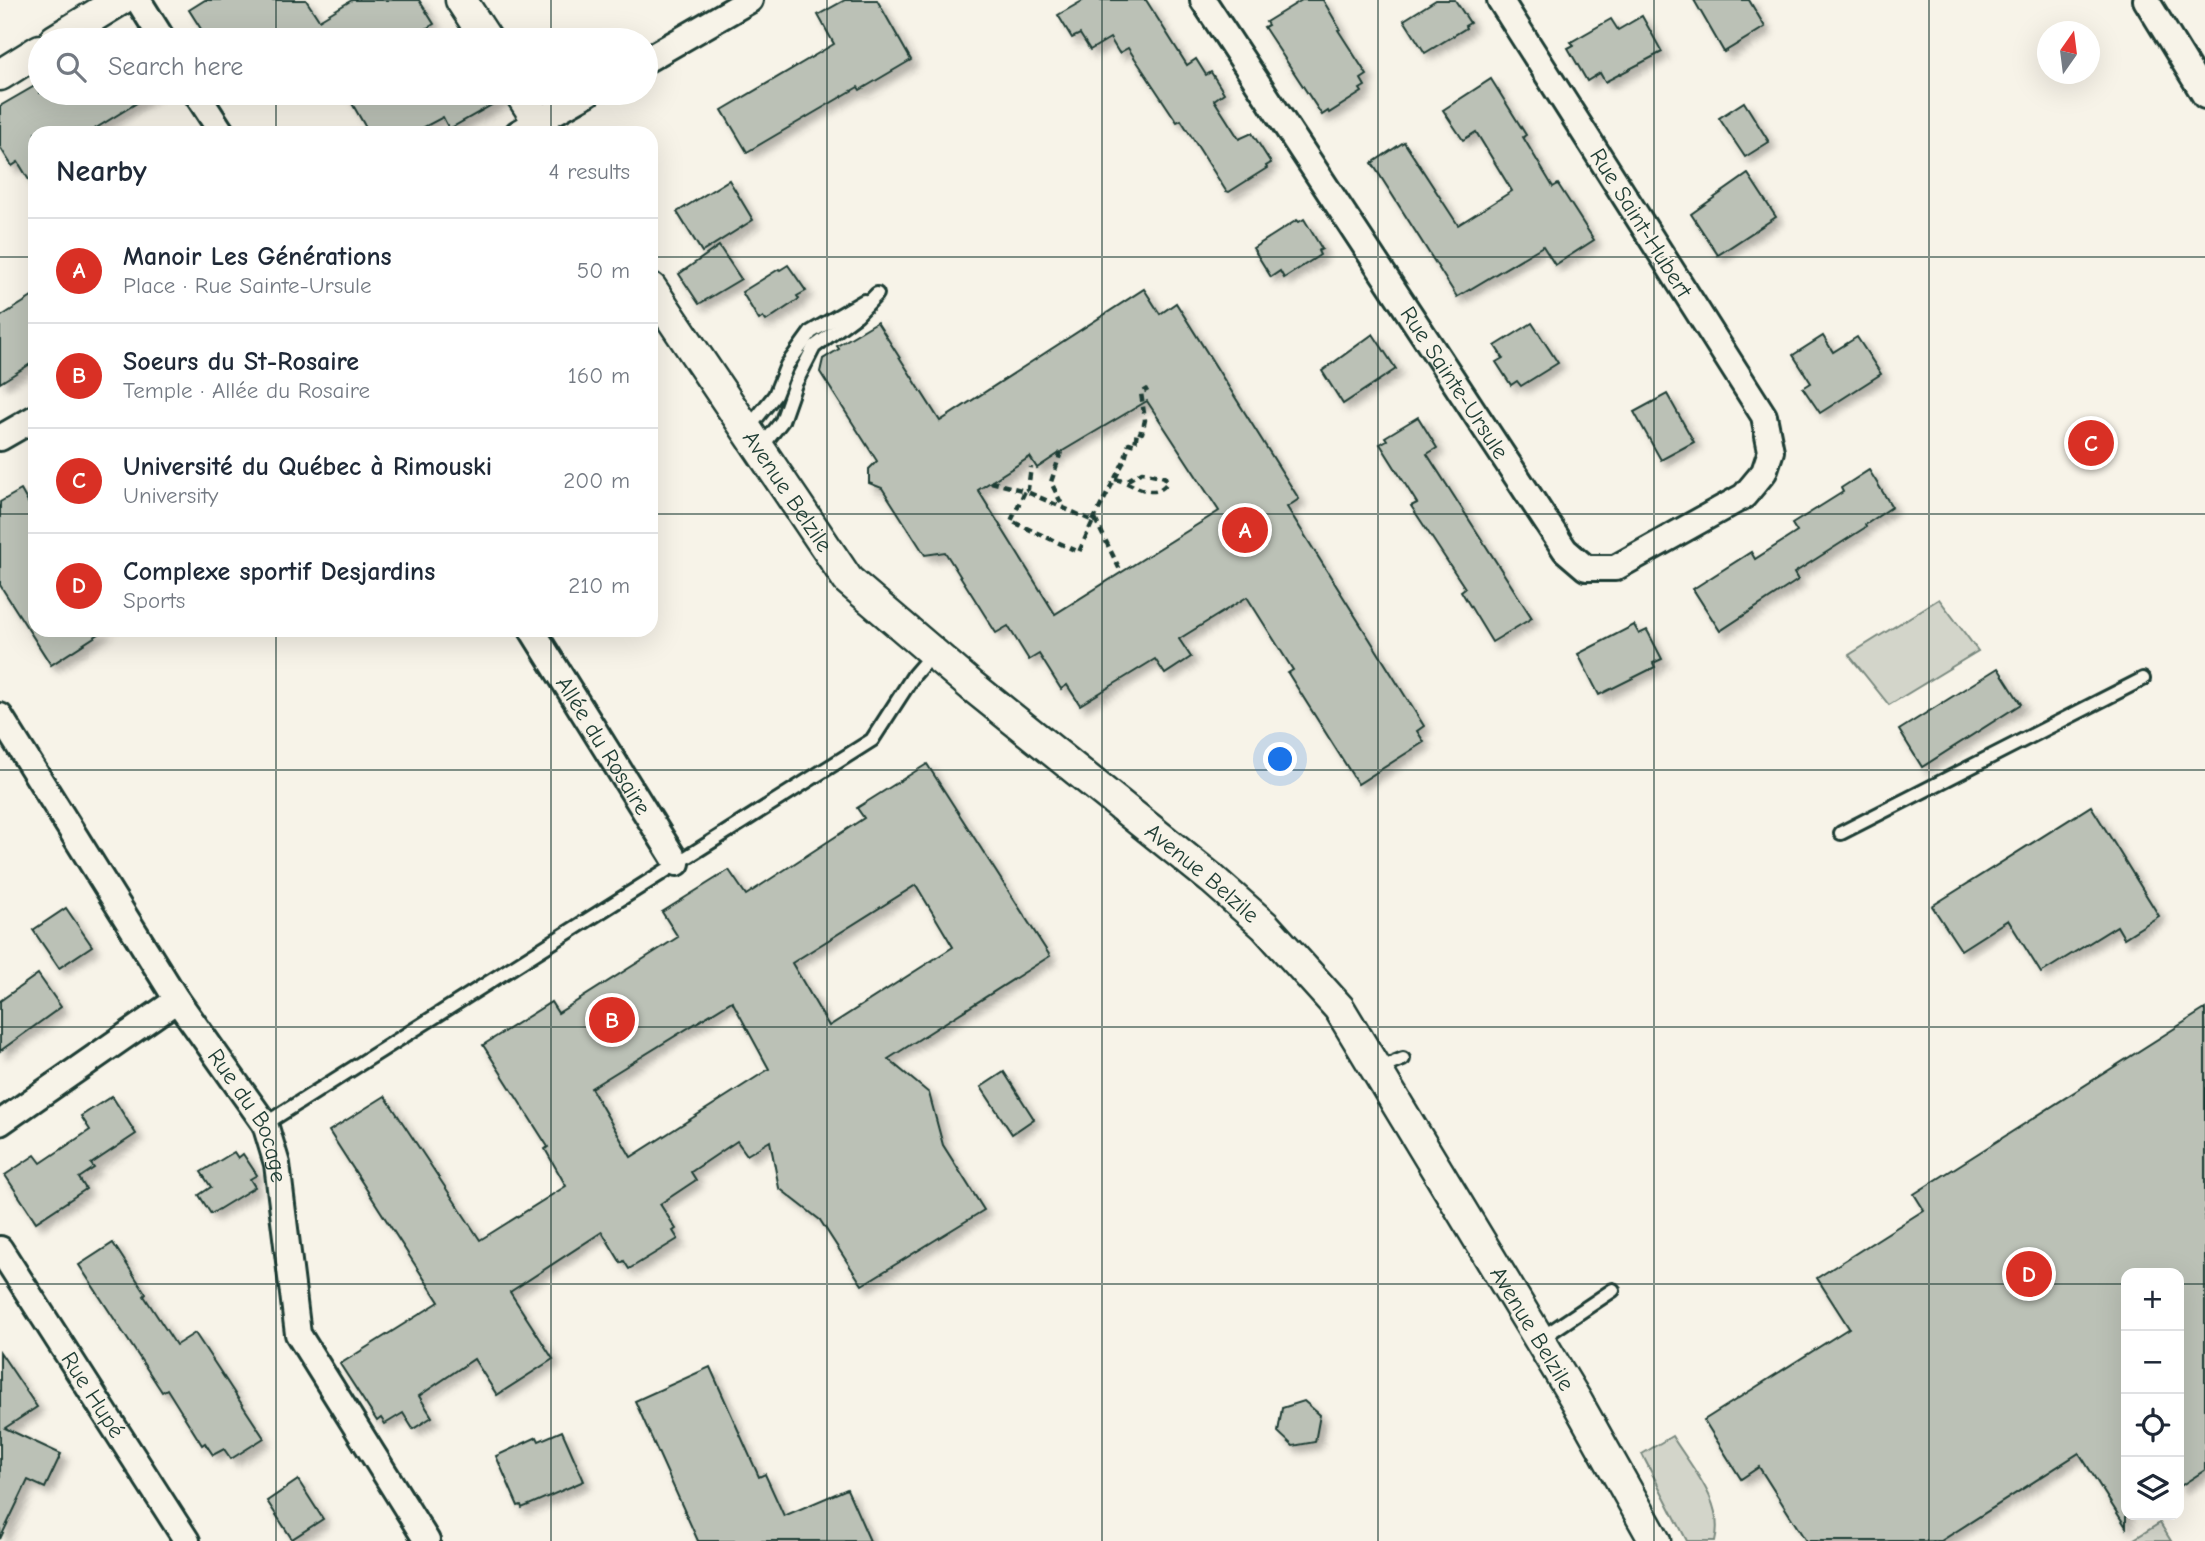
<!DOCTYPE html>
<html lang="en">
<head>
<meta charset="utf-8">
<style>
  body { margin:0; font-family:"Comic Neue",sans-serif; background:#f2f2f3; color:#1f2937 }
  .controls { position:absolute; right:21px; bottom:21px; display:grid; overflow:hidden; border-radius:14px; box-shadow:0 7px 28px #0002 }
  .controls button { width:63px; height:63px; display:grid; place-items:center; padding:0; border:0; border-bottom:2px solid #e0e1e3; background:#fff; color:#1f2937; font:35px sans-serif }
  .compass { position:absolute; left:2037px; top:21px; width:63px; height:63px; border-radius:50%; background:#fff; box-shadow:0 7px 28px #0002; rotate:14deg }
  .you { position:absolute; left:1281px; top:760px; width:24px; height:24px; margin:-18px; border:5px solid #fff; border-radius:50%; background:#1a73e8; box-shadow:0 0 0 10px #1a73e833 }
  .badge { display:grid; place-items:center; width:46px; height:46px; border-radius:50%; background:#d93025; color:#fff; font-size:23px; font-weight:700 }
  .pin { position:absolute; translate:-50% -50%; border:4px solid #fff; box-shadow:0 2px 7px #0006 }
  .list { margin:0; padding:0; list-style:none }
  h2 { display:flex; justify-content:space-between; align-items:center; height:91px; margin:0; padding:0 28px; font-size:30px }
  h2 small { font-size:23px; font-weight:400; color:#747a83 }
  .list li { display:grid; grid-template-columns:46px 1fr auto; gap:21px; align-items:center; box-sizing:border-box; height:105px; padding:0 28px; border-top:2px solid #e0e1e3 }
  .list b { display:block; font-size:26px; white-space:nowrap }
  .list p { margin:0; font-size:23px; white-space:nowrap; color:#747a83 }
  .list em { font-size:23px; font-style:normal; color:#747a83 }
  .icon { flex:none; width:38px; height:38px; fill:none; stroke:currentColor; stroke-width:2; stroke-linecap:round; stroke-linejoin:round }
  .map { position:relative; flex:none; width:2205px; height:1541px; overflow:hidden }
  .search { position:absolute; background:#fff; box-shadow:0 7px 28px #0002; left:28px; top:28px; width:630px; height:77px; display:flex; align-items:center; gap:18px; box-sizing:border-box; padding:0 24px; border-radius:38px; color:#747a83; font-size:26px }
  .panel { position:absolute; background:#fff; box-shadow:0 7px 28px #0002; left:28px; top:126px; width:630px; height:511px; border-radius:21px }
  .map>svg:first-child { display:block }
  .green { fill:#d3d5ca; stroke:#79897f; stroke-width:2 }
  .building { fill:#bbc1b6; stroke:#1f3d34; stroke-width:2; fill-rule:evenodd; filter:url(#shadow) }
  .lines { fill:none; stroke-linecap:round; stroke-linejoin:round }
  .service-casing { stroke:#1f3d34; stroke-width:18 }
  .minor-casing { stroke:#1f3d34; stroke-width:30 }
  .tertiary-casing { stroke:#1f3d34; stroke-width:35 }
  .path { stroke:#1f3d34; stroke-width:4.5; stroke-dasharray:7 5; stroke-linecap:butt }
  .service { stroke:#f7f3e8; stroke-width:12 }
  .minor { stroke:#f7f3e8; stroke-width:24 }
  .tertiary { stroke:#f7f3e8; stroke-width:30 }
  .grid { fill:none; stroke:#1f3d34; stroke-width:2; stroke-opacity:0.55 }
  .labels { text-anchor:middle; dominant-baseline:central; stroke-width:5; stroke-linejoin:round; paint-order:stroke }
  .street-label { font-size:23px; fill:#1f3d34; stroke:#f7f3e8 }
</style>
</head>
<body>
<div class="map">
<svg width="2205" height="1541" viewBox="0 0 2205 1541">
  <defs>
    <filter id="shadow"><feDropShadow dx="6" dy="6" stdDeviation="3.5" flood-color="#0004"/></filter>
  </defs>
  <rect width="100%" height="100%" fill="#f7f3e8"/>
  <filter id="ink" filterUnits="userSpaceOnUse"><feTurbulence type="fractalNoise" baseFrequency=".0143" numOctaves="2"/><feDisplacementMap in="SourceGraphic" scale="14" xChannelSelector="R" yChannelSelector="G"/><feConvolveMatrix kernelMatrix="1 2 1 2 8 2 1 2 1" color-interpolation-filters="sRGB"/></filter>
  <g filter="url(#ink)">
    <g class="green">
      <polygon points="1939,599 1978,651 1889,705 1849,655"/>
      <path d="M 1672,1436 C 1691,1467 1725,1503 1715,1541 L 1687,1541 L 1642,1454 Z"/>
      <polygon points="2160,1523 2171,1541 2131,1541"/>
    </g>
    <g class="building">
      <polygon points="205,0 306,0 319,20 352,0 419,0 434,24 407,40 208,40 189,10"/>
      <polygon points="845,0 877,0 911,60 860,90 858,87 747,152 722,110 834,44 818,15"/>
      <polygon points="1084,0 1146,0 1187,65 1196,59 1206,75 1211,72 1224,93 1214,100 1239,139 1252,133 1271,163 1266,166 1267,168 1229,192 1226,191 1181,120 1177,122 1128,48 1119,53 1110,38 1090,50 1080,34 1072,38 1058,15"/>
      <polygon points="1302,0 1323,0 1340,29 1338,30 1367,75 1361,79 1365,86 1360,89 1362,92 1329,113 1328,111 1322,115 1264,27 1268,25 1266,22"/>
      <polygon points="1436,0 1455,0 1470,23 1465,26 1466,28 1425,53 1404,20"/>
      <polygon points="1694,0 1749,0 1765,27 1724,52"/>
      <polygon points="1642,16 1662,52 1605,82 1600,73 1587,81 1568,48 1574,45 1571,42 1611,19 1618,30"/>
      <polygon points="1491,79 1526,135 1523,137 1553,187 1558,184 1594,240 1555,265 1543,246 1457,297 1372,163 1404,142 1458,225 1512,191 1476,132 1463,140 1443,110"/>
      <polygon points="40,83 40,93 153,93 88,133 35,133 35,190 18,162 12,166 0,147 0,106"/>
      <polygon points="346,93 503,93 504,98 449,129 443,117 413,133 369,133"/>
      <polygon points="1744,102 1769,142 1745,157 1719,118"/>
      <polygon points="1748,174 1776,217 1718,255 1691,214"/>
      <polygon points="729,180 753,220 702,252 677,212"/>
      <polygon points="1304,219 1322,249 1318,251 1320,255 1284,278 1280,271 1271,277 1253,248 1297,220 1299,222"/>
      <polygon points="719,246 741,279 699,304 679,274"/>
      <polygon points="788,265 806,291 797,296 799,299 766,321 763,317 759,320 742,292 779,269 780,270"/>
      <path d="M 1144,289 L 1160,314 L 1176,303 L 1299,499 L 1287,507 L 1424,726 L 1417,731 L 1424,742 L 1358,784 L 1288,673 L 1293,670 L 1247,597 L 1179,639 L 1191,657 L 1165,674 L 1155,659 L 1080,705 L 1067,685 L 1061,689 L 1039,654 L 1029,660 L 1008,626 L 996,633 L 945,552 L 925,555 L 882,488 L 869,483 L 869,469 L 877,461 L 820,372 L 823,359 L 839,349 L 837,346 L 877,322 L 940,421 ZM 1147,401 L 1219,511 L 1055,614 L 978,490 L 1030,457 L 1037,468 L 1061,452 Z"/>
      <polygon points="35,295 35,361 0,383 0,317"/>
      <polygon points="1532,323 1558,363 1521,386 1517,381 1511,385 1496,362 1503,358 1495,346"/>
      <polygon points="1373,334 1396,369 1343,404 1322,371"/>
      <polygon points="1823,336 1833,352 1857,337 1881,374 1820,413 1803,388 1811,383 1793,355"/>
      <polygon points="1667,394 1694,442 1661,460 1634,412"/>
      <polygon points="1418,417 1437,448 1427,454 1532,618 1492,642 1461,591 1465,588 1411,506 1417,503 1380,444 1387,440 1385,437"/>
      <polygon points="1869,470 1892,507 1865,525 1866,527 1794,573 1798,580 1720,631 1693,589 1751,552 1755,559 1797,532 1792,524 1843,492 1841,488"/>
      <polygon points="21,490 35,515 35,630 105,630 51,665 0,585 0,502"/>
      <polygon points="1634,625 1639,634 1647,630 1662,659 1653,663 1655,667 1599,695 1578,654"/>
      <polygon points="1998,668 2021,704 1922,767 1899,730"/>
      <path d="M 927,764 L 1050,956 L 888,1059 L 929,1093 L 943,1145 L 984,1210 L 862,1285 L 820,1220 L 779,1188 L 770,1141 L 747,1155 L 737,1141 L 691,1172 L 696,1180 L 660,1204 L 676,1229 L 673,1231 L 678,1239 L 629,1269 L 624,1261 L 621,1263 L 602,1232 L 510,1292 L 553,1359 L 497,1395 L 474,1359 L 419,1396 L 432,1417 L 413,1429 L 403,1413 L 385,1424 L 381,1418 L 377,1421 L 340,1364 L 439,1302 L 329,1131 L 385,1096 L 480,1240 L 566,1186 L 545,1149 L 548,1147 L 483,1045 L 551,1002 L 558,1013 L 678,937 L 662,912 L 729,870 L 746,895 L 864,818 L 857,808 ZM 916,885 L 953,947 L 829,1026 L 792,963 ZM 732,1001 L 769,1069 L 631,1157 L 591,1088 Z"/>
      <polygon points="2091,806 2159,916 2124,938 2117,926 2041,973 2008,920 1961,950 1932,906"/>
      <polygon points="66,908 92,946 59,968 33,930"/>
      <polygon points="38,974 61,1007 0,1051 0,1001"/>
      <polygon points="2205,1009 2205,1470 2179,1487 2179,1273 2126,1273 2126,1527 2079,1453 1941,1541 1806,1541 1759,1467 1741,1479 1704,1420 1849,1328 1817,1278 1924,1210 1914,1194"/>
      <polygon points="1004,1072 1034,1119 1012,1134 981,1087"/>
      <polygon points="112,1096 136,1134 91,1164 94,1168 79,1178 86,1189 36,1222 5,1175 35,1155 41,1163 90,1130 81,1116"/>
      <polygon points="234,1152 238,1158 243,1154 257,1175 250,1179 255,1187 211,1214 199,1195 211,1187 201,1172"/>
      <polygon points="113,1243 146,1294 144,1296 176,1345 195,1333 264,1438 231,1459 224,1449 213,1455 205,1443 202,1445 167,1389 162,1392 79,1265"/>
      <polygon points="0,1352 37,1407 5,1428 61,1454 45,1488 28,1480 0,1539"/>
      <polygon points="710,1367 759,1477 765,1474 784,1516 847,1489 870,1541 698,1541 635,1401"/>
      <polygon points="1304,1401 1320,1415 1315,1442 1293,1446 1278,1432 1282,1408"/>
      <polygon points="562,1431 584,1481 522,1508 521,1505 518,1506 496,1456 537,1437 539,1441"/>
      <polygon points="298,1480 323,1519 292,1539 267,1501"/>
    </g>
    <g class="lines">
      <g class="service-casing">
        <g id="service">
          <polyline points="747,430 775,395 787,365 811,332 864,301"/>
          <polyline points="760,449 782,421 795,384 814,347 857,315 877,294"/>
          <polyline points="1841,833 2143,679"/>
          <polyline points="1376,1070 1403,1059"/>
          <polyline points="265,1124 872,740 914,675 933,653"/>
          <polyline points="1540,1339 1613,1290"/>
        </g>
      </g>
      <g class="minor-casing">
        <g id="minor">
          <polyline points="138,0 163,40"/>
          <path id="s1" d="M 1203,0 L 1565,550 L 1586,568 L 1615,568 L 1744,496 L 1764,472 L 1771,451 L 1764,416 L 1500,0"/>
          <polyline points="2146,0 2205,96"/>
          <polyline points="646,60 750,0"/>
          <polyline points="196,93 222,133"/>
          <polyline points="518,133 588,93"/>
          <polyline points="0,438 35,418"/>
          <path id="s2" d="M 532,630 L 677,863"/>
          <path id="s3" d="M 0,716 L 177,1000 L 265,1124 L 277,1164 L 298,1334 L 427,1541"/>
          <polyline points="0,1123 177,1000"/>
          <path id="s4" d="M 0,1249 L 187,1541"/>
        </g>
      </g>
      <g class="tertiary-casing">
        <g id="tertiary">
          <polyline points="461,0 487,40"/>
          <polyline points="55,40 120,0"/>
          <polyline points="0,75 40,50"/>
          <polyline points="520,93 546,133"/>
          <path id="s5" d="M 651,288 L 848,580 L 972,686 L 1212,879 L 1265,926 L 1339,1008 L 1576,1400 L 1655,1541"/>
        </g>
      </g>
      <g class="path">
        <polyline points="1061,452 1051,482 1063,507"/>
        <path d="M 1115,479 C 1132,482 1153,502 1167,483 L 1165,477 L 1142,472 L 1126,481"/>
        <polyline points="991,482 1025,491 1011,521 1079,552 1093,521 1025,491 1028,489 1031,467"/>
        <polyline points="1095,519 1121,572"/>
        <polyline points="1093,521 1125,459 1129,443 1135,445 1137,431 1142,433 1145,420 1141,393 1148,389"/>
      </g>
      <use href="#service" class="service"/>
      <use href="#minor" class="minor"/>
      <use href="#tertiary" class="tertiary"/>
    </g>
  </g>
  <path class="grid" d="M 276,0 L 276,40M 551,0 L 551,40M 827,0 L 827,1541M 1102,0 L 1102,1541M 1378,0 L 1378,1541M 1654,0 L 1654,1541M 1929,0 L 1929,1541M 276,93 L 276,133M 551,93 L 551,133M 0,257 L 35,257M 651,257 L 2205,257M 0,514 L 35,514M 651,514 L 2205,514M 276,630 L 276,1541M 551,630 L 551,1541M 0,770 L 2205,770M 0,1027 L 2205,1027M 0,1284 L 2126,1284M 2179,1284 L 2205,1284"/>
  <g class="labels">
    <g class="street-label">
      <text transform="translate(1641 223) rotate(58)">Rue Saint-Hubert</text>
      <text stroke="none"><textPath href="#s1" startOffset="458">Rue Sainte-Ursule</textPath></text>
      <text stroke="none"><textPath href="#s5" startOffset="245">Avenue Belzile</textPath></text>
      <text stroke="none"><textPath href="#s2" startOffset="136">Allée du Rosaire</textPath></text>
      <text stroke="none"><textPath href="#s5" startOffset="812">Avenue Belzile</textPath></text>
      <text stroke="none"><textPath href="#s3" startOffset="472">Rue du Bocage</textPath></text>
      <text stroke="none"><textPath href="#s5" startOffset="1379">Avenue Belzile</textPath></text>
      <text stroke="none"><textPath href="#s4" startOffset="173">Rue Hupé</textPath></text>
    </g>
  </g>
</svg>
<div class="controls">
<button>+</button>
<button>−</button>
<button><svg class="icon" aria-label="locate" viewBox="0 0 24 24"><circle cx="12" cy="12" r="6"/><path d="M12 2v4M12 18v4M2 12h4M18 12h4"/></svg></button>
<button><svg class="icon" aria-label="layers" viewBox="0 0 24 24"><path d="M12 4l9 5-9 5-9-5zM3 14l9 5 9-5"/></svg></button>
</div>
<svg class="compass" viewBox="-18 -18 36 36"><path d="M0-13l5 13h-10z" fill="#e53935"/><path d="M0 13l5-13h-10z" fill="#747a83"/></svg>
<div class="you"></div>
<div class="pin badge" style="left:1245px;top:530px">A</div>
<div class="pin badge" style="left:612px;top:1020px">B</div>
<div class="pin badge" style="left:2091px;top:443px">C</div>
<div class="pin badge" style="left:2029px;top:1274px">D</div>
<div class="search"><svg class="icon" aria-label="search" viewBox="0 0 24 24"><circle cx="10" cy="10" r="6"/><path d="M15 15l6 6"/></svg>Search here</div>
<section class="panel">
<h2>Nearby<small>4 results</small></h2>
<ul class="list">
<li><span class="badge">A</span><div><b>Manoir Les Générations</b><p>Place · Rue Sainte-Ursule</p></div><em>50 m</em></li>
<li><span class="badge">B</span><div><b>Soeurs du St-Rosaire</b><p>Temple · Allée du Rosaire</p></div><em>160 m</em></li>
<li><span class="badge">C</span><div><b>Université du Québec à Rimouski</b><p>University</p></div><em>200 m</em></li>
<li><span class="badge">D</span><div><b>Complexe sportif Desjardins</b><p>Sports</p></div><em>210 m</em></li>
</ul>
</section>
</div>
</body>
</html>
